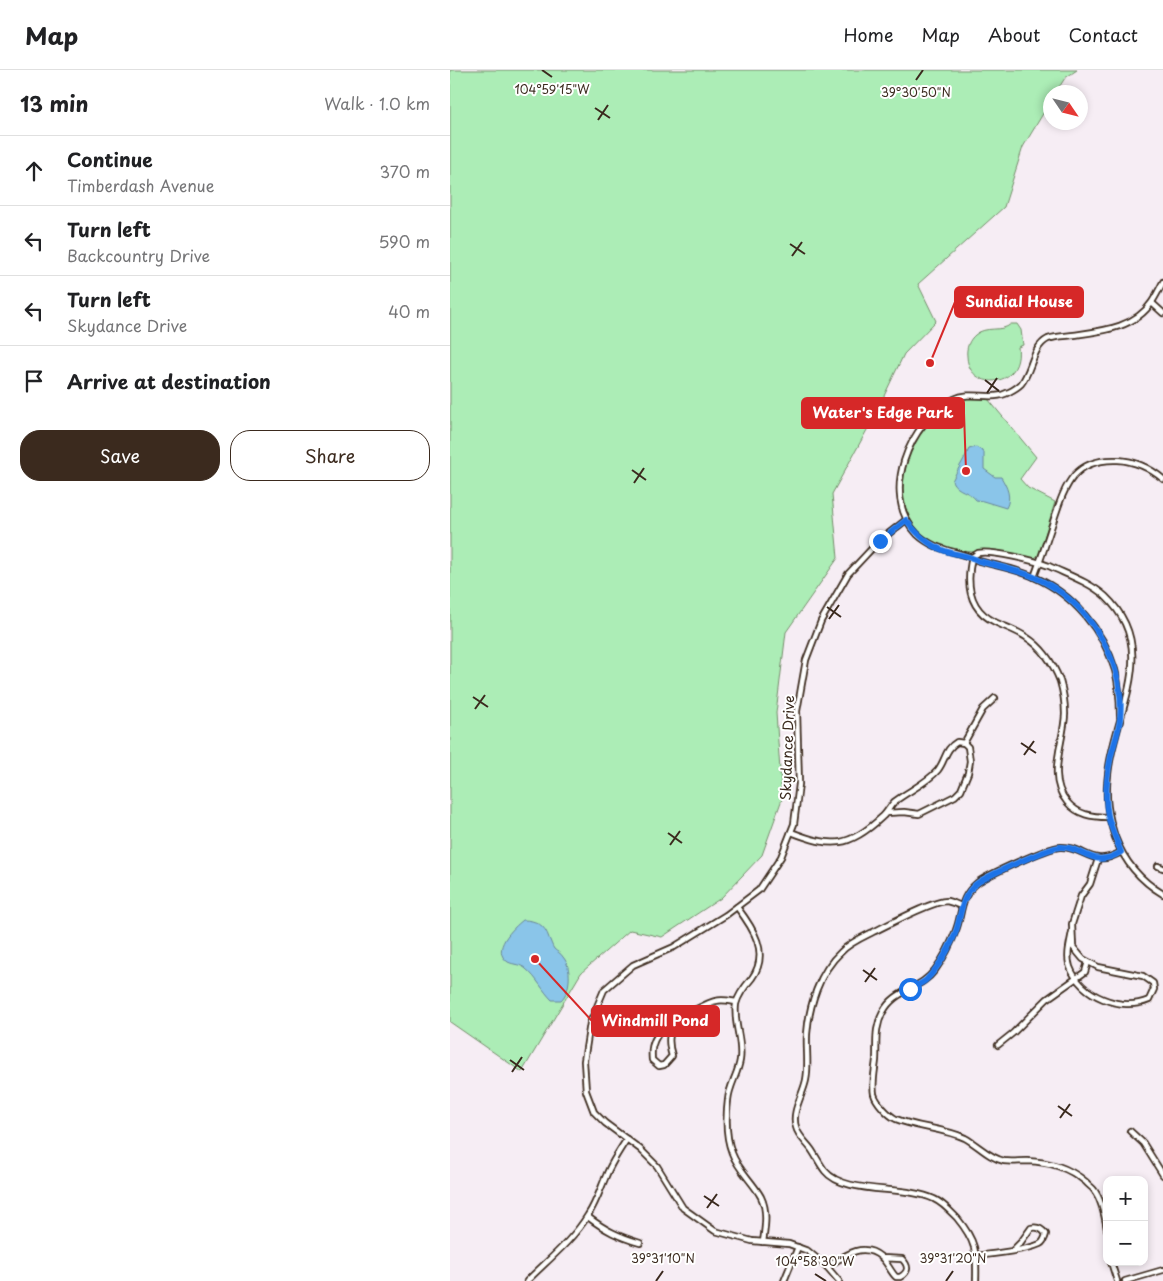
<!DOCTYPE html>
<html lang="en">
<head>
<meta charset="utf-8">
<style>
  body { margin:0; font-family:"Playpen Sans",sans-serif; background:#f6f6f6; color:#202124 }
  .controls { position:absolute; right:15px; bottom:15px; display:grid; overflow:hidden; border-radius:10px; box-shadow:0 2px 8px #0003 }
  .controls button { width:45px; height:45px; display:grid; place-items:center; padding:0; border:0; border-bottom:1px solid #e0e0e0; background:#fff; color:#202124; font:25px sans-serif }
  .compass { position:absolute; left:593px; top:15px; width:45px; height:45px; border-radius:50%; background:#fff; box-shadow:0 2px 8px #0003; rotate:125deg }
  .stop { position:absolute; width:15px; height:15px; margin:-11px; border:4px solid #1a73e8; border-radius:50%; background:#fff }
  .stop.end { background:#1a73e8; border-color:#fff; box-shadow:0 1px 5px #0008 }
  .list { margin:0; padding:0; list-style:none }
  h2 { display:flex; justify-content:space-between; align-items:center; height:65px; margin:0; padding:0 20px; font-size:21px }
  h2 small { font-size:16px; font-weight:400; color:#757577 }
  .list li { display:grid; grid-template-columns:32px 1fr auto; gap:15px; align-items:center; box-sizing:border-box; height:70px; padding:0 20px; border-top:1px solid #e0e0e0 }
  .list b { display:block; font-size:19px; white-space:nowrap }
  .list p { margin:0; font-size:16px; white-space:nowrap; color:#757577 }
  .list em { font-size:16px; font-style:normal; color:#757577 }
  .actions { display:flex; gap:10px; padding:15px 20px }
  .actions a { flex:1; padding:11px 0; border:1px solid #3b2a1e; border-radius:20px; text-align:center; font-size:18px; color:#3b2a1e }
  .actions .main { background:#3b2a1e; color:#fff }
  .icon { flex:none; width:28px; height:28px; fill:none; stroke:currentColor; stroke-width:2; stroke-linecap:round; stroke-linejoin:round }
  .map { position:relative; flex:none; width:713px; height:1211px; overflow:hidden }
  header { display:flex; align-items:center; gap:30px; box-sizing:border-box; height:70px; padding:0 25px; background:#fff; border-bottom:1px solid #e0e0e0 }
  header strong { font-size:24px }
  nav { display:flex; gap:28px; margin-inline-start:auto; font-size:18px }
  main { display:flex }
  aside { flex:1; background:#fff }
  .map>svg:first-child { display:block }
  .green { fill:#acedb6; stroke:#748c6a }
  .water { fill:#8ac5e9; stroke:#6a8798 }
  .lines { fill:none; stroke-linecap:round; stroke-linejoin:round }
  .minor-casing { stroke:#3b2a1e; stroke-width:8 }
  .minor { stroke:#fff; stroke-width:4.5 }
  .route { stroke:#1a73e8; stroke-width:6 }
  .ticks { fill:none; stroke:#3b2a1e; stroke-width:2 }
  .labels { text-anchor:middle; dominant-baseline:central; stroke-width:4; stroke-linejoin:round; paint-order:stroke }
  .street-label { font-size:14px; fill:#3b2a1e; stroke:#fff }
  .ticks-label { font-size:12px; text-anchor:middle; fill:#3b2a1e; stroke:#fff; stroke-width:4; stroke-linejoin:round; paint-order:stroke }
  .leader { fill:none; stroke:#d62828; stroke-width:2 }
  .callout-dot { fill:#d62828; stroke:#fff; stroke-width:2 }
  .callout { fill:#d62828; stroke:#d62828; stroke-width:2 }
  .callout-label { font-size:15px; text-anchor:middle; font-weight:bold; fill:#fff }
</style>
</head>
<body>
<header>
<strong>Map</strong>
<nav><a>Home</a><a>Map</a><a>About</a><a>Contact</a></nav>
</header>
<main>
<aside>
<h2>13 min<small>Walk · 1.0 km</small></h2>
<ul class="list">
<li><svg class="icon" aria-label="ahead" viewBox="0 0 24 24"><path d="M12 20V5M6 11l6-6 6 6"/></svg><div><b>Continue</b><p>Timberdash Avenue</p></div><em>370 m</em></li>
<li><svg class="icon" aria-label="left" viewBox="0 0 24 24"><path d="M17 20v-9H6M10 6l-5 5 5 5"/></svg><div><b>Turn left</b><p>Backcountry Drive</p></div><em>590 m</em></li>
<li><svg class="icon" aria-label="left" viewBox="0 0 24 24"><path d="M17 20v-9H6M10 6l-5 5 5 5"/></svg><div><b>Turn left</b><p>Skydance Drive</p></div><em>40 m</em></li>
<li><svg class="icon" aria-label="arrive" viewBox="0 0 24 24"><path d="M6 21V4h12l-3 4 3 4H6"/></svg><div><b>Arrive at destination</b></div></li>
</ul>
<div class="actions"><a class="main">Save</a><a>Share</a></div>
</aside>
<div class="map">
<svg width="713" height="1211" viewBox="0 0 713 1211">
  <rect width="100%" height="100%" fill="#f6edf4"/>
  <filter id="ink" filterUnits="userSpaceOnUse"><feTurbulence type="fractalNoise" baseFrequency=".02" numOctaves="2"/><feDisplacementMap in="SourceGraphic" scale="10" xChannelSelector="R" yChannelSelector="G"/><feConvolveMatrix kernelMatrix="1 2 1 2 8 2 1 2 1" color-interpolation-filters="sRGB"/></filter>
  <g filter="url(#ink)">
    <g class="green">
      <polygon points="0,0 627,0 615,8 606,22 600,22 600,32 573,77 554,137 468,214 486,251 454,284 423,349 382,424 388,488 336,562 326,643 332,729 312,785 271,828 212,867 180,860 131,903 72,1002 0,952"/>
      <path d="M 561,254 L 567,254 L 571,260 L 573,275 L 568,277 C 574,319 518,322 517,286 C 516,278 519,270 525,265 C 536,255 551,263 561,254 Z"/>
      <path d="M 515,328 L 538,329 L 586,387 L 570,409 L 578,418 L 605,432 L 589,485 L 583,489 C 574,487 565,484 557,484 C 532,481 499,485 478,469 C 427,432 460,344 515,328 Z"/>
    </g>
    <g class="water">
      <path d="M 526,377 L 534,382 L 534,399 L 545,407 L 551,407 C 557,417 562,427 556,438 L 533,431 L 526,430 C 520,421 507,422 502,411 C 507,400 514,390 519,379 Z"/>
      <path d="M 73,850 C 86,850 95,855 99,868 C 101,872 102,876 104,879 C 107,882 111,883 113,887 C 122,897 121,921 111,930 L 102,930 C 92,920 87,908 76,899 C 71,894 64,895 58,892 C 40,880 63,858 73,850 Z"/>
    </g>
    <g class="lines">
      <g class="minor-casing">
        <g id="minor">
          <polyline points="702,233 713,243"/>
          <path d="M 522,487 C 524,486 526,484 528,483 C 541,480 586,491 599,496 C 618,505 639,512 655,526 C 712,580 663,644 658,705 C 655,728 658,745 665,767 C 674,791 691,811 713,824"/>
          <path d="M 522,487 C 516,513 518,539 545,552 C 555,557 566,560 576,567 C 592,577 603,593 610,611 C 613,621 615,633 615,644 C 614,673 596,707 617,732 C 628,745 642,747 658,747"/>
          <path d="M 584,507 C 591,489 597,470 603,452 C 615,416 623,388 668,390 C 685,391 700,398 713,409"/>
          <path d="M 670,646 C 670,631 669,615 665,600 C 653,560 623,524 584,507 C 567,499 547,496 529,491 C 508,480 486,482 467,464 C 429,425 459,351 504,329 C 522,320 541,332 559,322 C 563,320 568,317 571,314 C 582,301 582,277 598,269 C 606,266 617,266 624,265 C 652,261 685,258 702,232 C 706,226 710,218 713,212"/>
          <polyline points="514,673 533,639 545,628"/>
          <path d="M 341,762 C 382,778 399,778 432,747 C 437,743 439,737 444,732 C 458,721 477,713 488,700 C 496,689 495,679 507,672 L 514,673 L 518,677 L 520,691 L 518,703 L 511,720 L 505,726 L 469,744 L 454,742 L 436,743"/>
          <polyline points="708,796 713,798"/>
          <path d="M 511,836 C 507,834 501,832 497,831 C 482,831 438,855 423,862 C 413,867 399,873 391,882 C 369,902 359,936 357,964 C 356,980 359,995 356,1010 C 353,1025 341,1042 346,1057 C 348,1066 356,1072 361,1079 C 366,1086 370,1095 375,1101 C 394,1125 455,1115 484,1129 C 493,1133 500,1141 507,1148 C 526,1171 527,1182 526,1211"/>
          <path d="M 287,837 C 303,858 320,883 302,908 C 296,915 288,925 286,934 C 283,953 293,971 290,990 C 288,1004 279,1016 278,1030 C 276,1046 276,1068 282,1083 C 288,1100 303,1112 311,1127 C 318,1141 315,1158 313,1172"/>
          <path d="M 622,862 C 620,873 616,886 620,897 C 631,926 671,942 699,930 L 704,919 L 703,913 L 693,906 L 648,897 L 633,889 L 623,877 L 622,854 L 631,826 L 640,814 L 648,789"/>
          <path d="M 225,952 C 218,964 218,973 222,986 L 214,995 L 209,996 L 202,990 C 201,979 202,973 208,964 C 214,955 256,933 266,931 C 272,929 280,931 286,932"/>
          <polyline points="548,975 563,963 597,929 635,902 638,892"/>
          <polyline points="680,1061 693,1073 713,1105"/>
          <path d="M 138,1147 C 155,1160 169,1167 190,1173"/>
          <path d="M 657,1159 C 655,1147 652,1130 644,1120 C 642,1117 638,1115 636,1112 C 618,1097 600,1092 577,1091 C 569,1091 561,1092 554,1091 C 539,1088 528,1075 515,1068 C 493,1058 468,1058 446,1049 C 438,1045 426,1032 424,1024 C 422,1013 425,1000 426,990 C 427,971 424,959 433,942 C 445,919 470,920 485,900 C 493,889 501,874 506,860 C 513,842 509,828 527,813 C 537,805 599,777 610,777 C 635,776 642,799 671,782"/>
          <path d="M 525,1186 C 542,1184 575,1181 590,1174 C 594,1172 595,1168 596,1164 C 592,1159 588,1156 581,1158 L 571,1172 L 563,1180"/>
          <polyline points="661,1192 667,1211"/>
          <path d="M 377,1197 C 394,1186 412,1171 431,1187 C 437,1192 440,1201 446,1207 L 450,1207 C 459,1202 459,1196 452,1189 L 432,1188"/>
          <path d="M 77,1211 C 98,1190 123,1170 138,1145 C 146,1133 150,1120 156,1106 C 161,1093 169,1081 177,1069"/>
          <polyline points="334,1211 348,1177"/>
          <polyline points="389,1211 377,1197 358,1181 339,1174 302,1171 265,1161 233,1138 207,1096 190,1079 155,1053 144,1042 136,1021 134,991 140,953 154,920 183,895 224,877 276,845 309,820 331,787 344,754 349,714 347,641 356,590 371,551 398,504 429,471 456,450"/>
          <polyline points="675,1211 713,1200"/>
        </g>
      </g>
      <use href="#minor" class="minor"/>
    </g>
  </g>
  <g class="lines" filter="url(#ink)">
    <path class="route" d="M 430,471 L 456,450 C 467,464 478,475 495,481 C 507,485 518,485 529,491 C 547,496 567,500 584,507 C 637,530 676,590 670,649 C 669,661 664,673 661,686 C 657,705 654,727 658,746 C 661,758 667,771 671,782 C 642,800 634,776 610,777 C 598,778 536,806 526,814 C 511,827 512,840 507,858 C 502,875 489,897 476,910 C 471,914 465,916 460,919"/>
  </g>
  <path class="ticks" d="M 92,0 L 102,7M 466,10 L 473,0M 145,38 L 160,48M 148,50 L 158,35M 340,174 L 355,184M 342,186 L 352,172M 535,310 L 549,321M 537,323 L 547,308M 182,400 L 196,410M 184,413 L 194,398M 377,537 L 391,547M 379,549 L 389,535M 23,627 L 38,637M 25,639 L 35,625M 571,673 L 586,683M 574,685 L 584,671M 218,763 L 232,773M 220,775 L 230,761M 413,900 L 427,910M 415,912 L 425,898M 60,990 L 74,1000M 62,1002 L 72,987M 608,1036 L 622,1046M 610,1048 L 620,1034M 254,1126 L 269,1136M 257,1138 L 267,1124M 365,1204 L 376,1211M 206,1211 L 213,1201M 496,1211 L 503,1201"/>
  <g class="labels">
    <g class="street-label">
      <text transform="translate(337 678) rotate(-88)">Skydance Drive</text>
    </g>
  </g>
  <g class="ticks-label">
    <text x="102" y="24">104°59'15"W</text>
    <text x="466" y="27">39°30'50"N</text>
    <text x="213" y="1193">39°31'10"N</text>
    <text x="503" y="1193">39°31'20"N</text>
    <text x="365" y="1196">104°58'30"W</text>
  </g>
  <path class="leader" d="M480 293L505 232M516 401L514 343M85 889L142 951"/>
  <g class="callout-dot">
    <circle cx="480" cy="293" r="5"/>
    <circle cx="516" cy="401" r="5"/>
    <circle cx="85" cy="889" r="5"/>
  </g>
  <g class="callout">
    <rect x="505" y="217" width="128" height="30" rx="5"/>
    <rect x="352" y="328" width="162" height="30" rx="5"/>
    <rect x="142" y="936" width="127" height="30" rx="5"/>
  </g>
  <g class="callout-label">
    <text x="569" y="237">Sundial House</text>
    <text x="433" y="348">Water's Edge Park</text>
    <text x="205" y="956">Windmill Pond</text>
  </g>
</svg>
<div class="controls">
<button>+</button>
<button>−</button>
</div>
<svg class="compass" viewBox="-18 -18 36 36"><path d="M0-13l5 13h-10z" fill="#e53935"/><path d="M0 13l5-13h-10z" fill="#757577"/></svg>
<div class="stop" style="left:460px;top:919px"></div>
<div class="stop end" style="left:430px;top:471px"></div>
</div>
</main>
</body>
</html>
